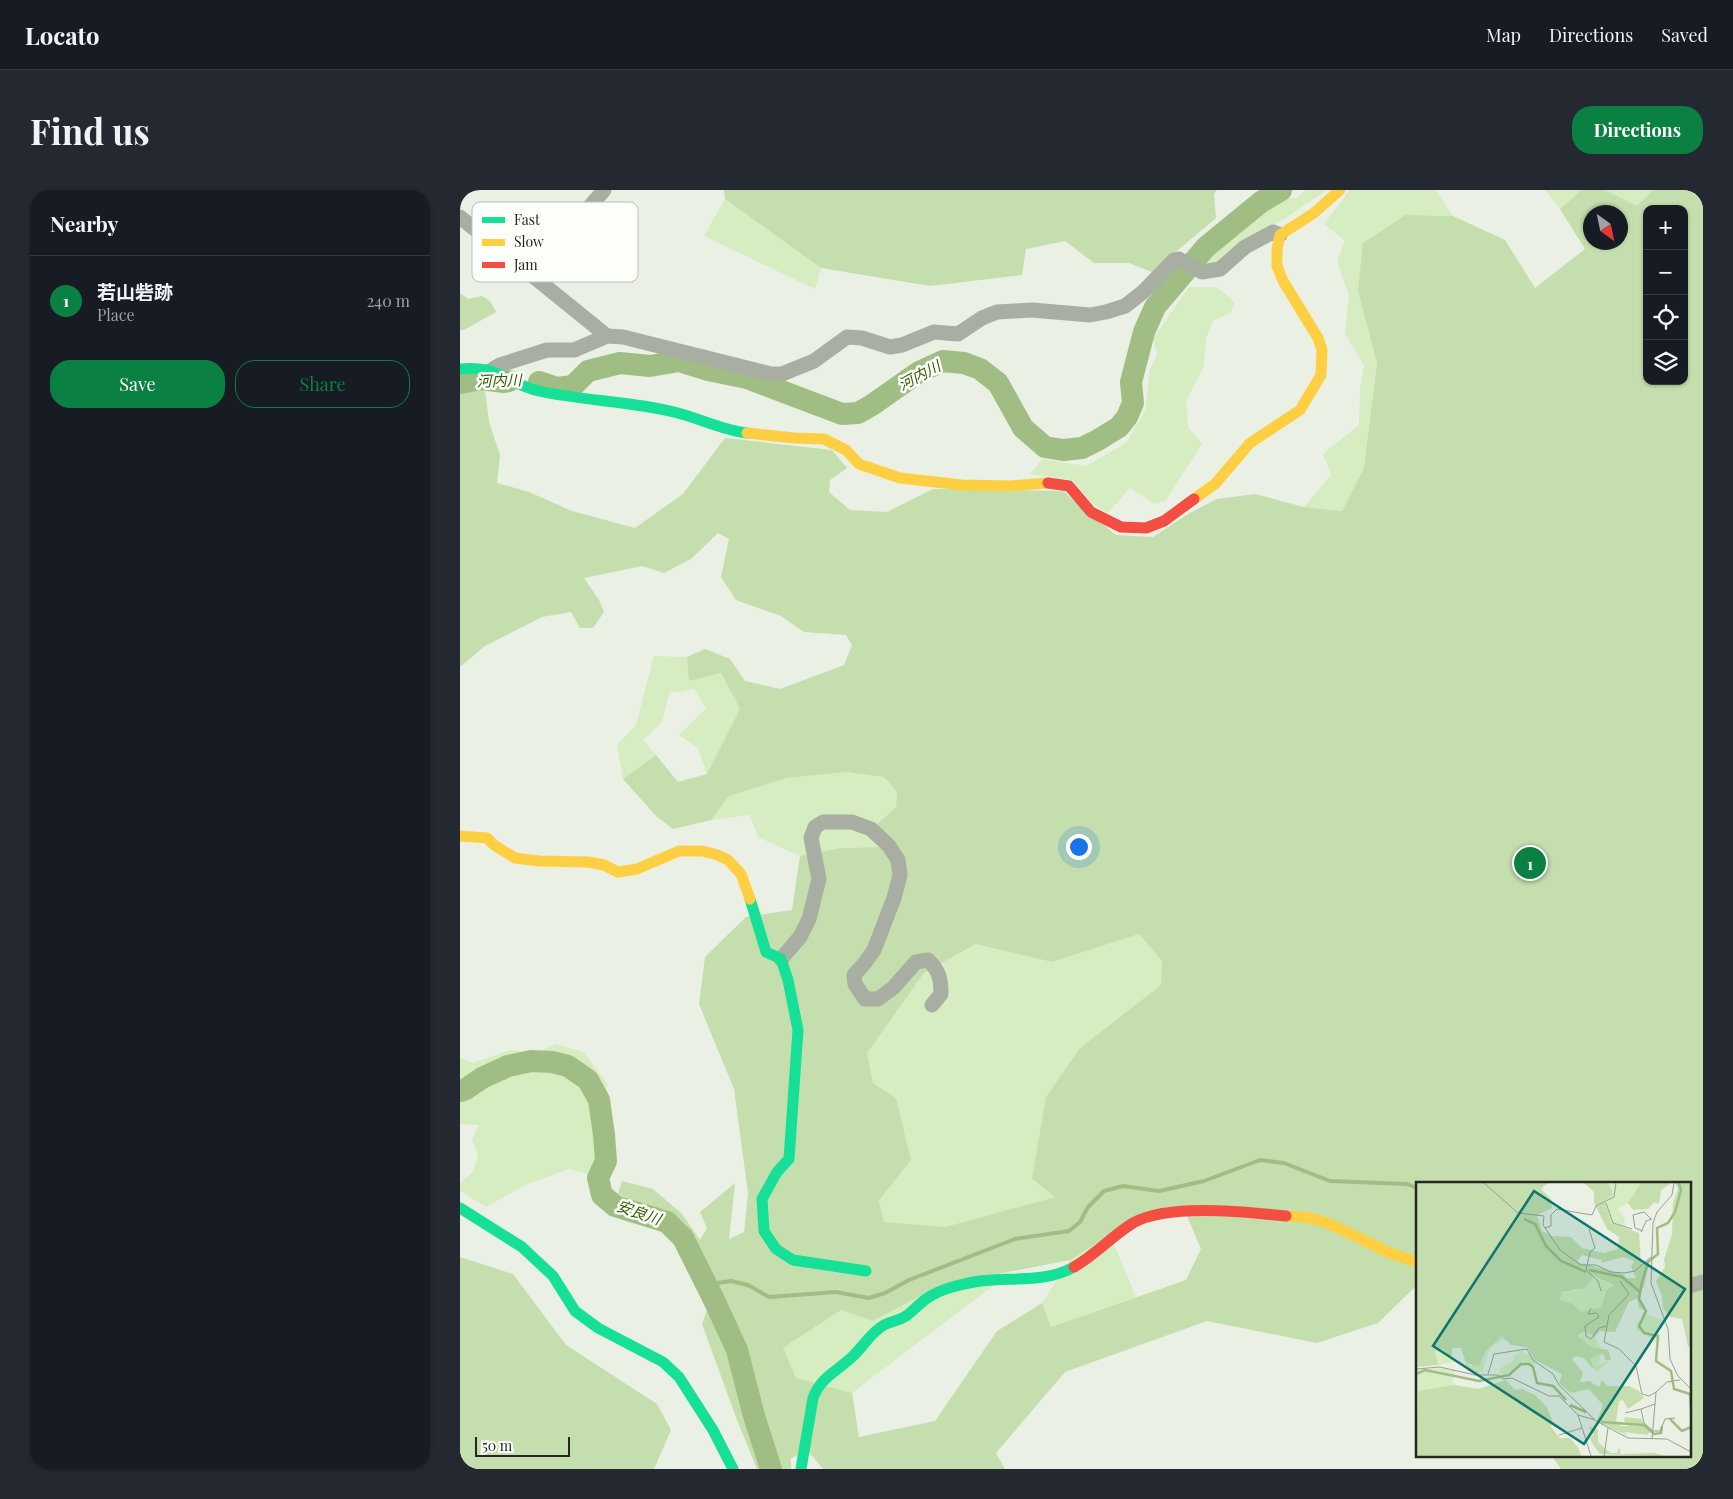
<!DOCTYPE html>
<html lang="en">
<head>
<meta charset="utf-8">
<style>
  body { margin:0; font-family:"Playfair Display","Noto Sans JP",serif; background:#242831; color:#f1f3f6 }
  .controls { position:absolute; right:15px; top:15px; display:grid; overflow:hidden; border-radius:10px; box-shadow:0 1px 4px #0004 }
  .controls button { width:45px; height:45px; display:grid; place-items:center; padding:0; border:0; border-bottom:1px solid #363941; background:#171b24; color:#f1f3f6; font:25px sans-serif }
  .compass { position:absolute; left:1123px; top:15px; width:45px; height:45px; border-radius:50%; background:#171b24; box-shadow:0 1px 4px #0004; rotate:147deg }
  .scale { position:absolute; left:15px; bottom:12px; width:95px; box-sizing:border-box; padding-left:5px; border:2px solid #242820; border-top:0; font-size:14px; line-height:18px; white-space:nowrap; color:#242820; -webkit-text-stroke:4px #fcfffa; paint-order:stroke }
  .you { position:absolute; left:618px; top:656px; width:18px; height:18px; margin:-12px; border:4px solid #fff; border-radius:50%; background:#1a73e8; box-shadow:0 0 0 8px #1a73e833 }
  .badge { display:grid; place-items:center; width:32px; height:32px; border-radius:50%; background:#0b8043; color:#fff; font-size:16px; font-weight:700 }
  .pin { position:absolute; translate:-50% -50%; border:2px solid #fff; box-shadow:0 1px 5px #0006 }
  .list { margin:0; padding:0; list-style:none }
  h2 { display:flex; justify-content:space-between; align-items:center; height:65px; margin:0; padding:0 20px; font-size:21px }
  h2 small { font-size:16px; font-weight:400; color:#9ea1a6 }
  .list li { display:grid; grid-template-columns:32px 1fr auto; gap:15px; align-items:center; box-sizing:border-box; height:90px; padding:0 20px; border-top:1px solid #363941 }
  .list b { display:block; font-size:19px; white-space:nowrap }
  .list p { margin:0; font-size:16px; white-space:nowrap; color:#9ea1a6 }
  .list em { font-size:16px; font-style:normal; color:#9ea1a6 }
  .actions { display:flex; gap:10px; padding:15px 20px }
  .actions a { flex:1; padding:11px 0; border:1px solid #0b8043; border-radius:20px; text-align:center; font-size:18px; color:#0b8043 }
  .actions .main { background:#0b8043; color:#fff }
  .icon { flex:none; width:28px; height:28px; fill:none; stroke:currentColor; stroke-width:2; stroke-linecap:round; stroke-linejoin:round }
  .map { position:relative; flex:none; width:1243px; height:1279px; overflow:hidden; border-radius:20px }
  header { display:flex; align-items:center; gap:30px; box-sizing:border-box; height:70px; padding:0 25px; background:#171b24; border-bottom:1px solid #363941 }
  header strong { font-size:24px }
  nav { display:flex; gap:28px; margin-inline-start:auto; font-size:18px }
  .intro { display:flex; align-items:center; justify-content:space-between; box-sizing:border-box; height:120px; padding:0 30px }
  h1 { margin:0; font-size:35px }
  .button { padding:12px 22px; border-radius:20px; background:#0b8043; color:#fff; font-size:18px; font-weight:700 }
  main { display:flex; gap:30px; padding:0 30px }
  aside { flex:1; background:#171b24; border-radius:20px; box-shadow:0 1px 4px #0004 }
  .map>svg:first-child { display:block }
  .green { fill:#d5edc0 }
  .forest { fill:#c5dead; fill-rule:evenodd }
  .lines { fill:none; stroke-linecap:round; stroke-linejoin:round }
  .stream { stroke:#a0be83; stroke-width:4 }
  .river { stroke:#a0be83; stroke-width:22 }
  .street { stroke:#a8aea2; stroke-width:15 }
  .fast { stroke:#16e098; stroke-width:11 }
  .slow { stroke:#ffcf43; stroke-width:11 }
  .jam { stroke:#f24e42; stroke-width:11 }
  .labels { text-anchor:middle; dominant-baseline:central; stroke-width:5; stroke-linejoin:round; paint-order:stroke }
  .water-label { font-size:15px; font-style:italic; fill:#365a00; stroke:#fcfffa }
  .inset-river { fill:none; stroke:#a0be83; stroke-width:2.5 }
  .inset-road { fill:none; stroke:#9ba096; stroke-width:1 }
  .view { fill:#0f766e; fill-opacity:0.15; stroke:#0f766e; stroke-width:2.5 }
  .inset-edge { fill:none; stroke:#242820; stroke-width:2.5 }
  .key { fill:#fcfffa; stroke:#bbbeb9; stroke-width:1 }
  .key-label { font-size:14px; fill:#242820 }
</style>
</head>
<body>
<header>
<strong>Locato</strong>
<nav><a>Map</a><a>Directions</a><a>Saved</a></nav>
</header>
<div class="intro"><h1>Find us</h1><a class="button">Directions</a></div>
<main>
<aside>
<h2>Nearby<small></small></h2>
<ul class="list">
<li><span class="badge">1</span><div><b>若山砦跡</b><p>Place</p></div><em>240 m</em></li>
</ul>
<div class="actions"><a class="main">Save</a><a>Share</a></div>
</aside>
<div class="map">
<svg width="1243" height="1279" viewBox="0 0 1243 1279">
  <rect width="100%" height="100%" fill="#eaf0e4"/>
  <g class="green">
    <polygon points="845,0 867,0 757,74 746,74 757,55 814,9 837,8"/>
    <polygon points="890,0 976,0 993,26 946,25 898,101 917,173 904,278 882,321 844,317 871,285 863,264 899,235 900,199 904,175 885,144 889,105 877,71 885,51 864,34"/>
    <polygon points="1085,0 1122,0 1100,19"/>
    <polygon points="1145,0 1193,0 1177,16"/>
    <polygon points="265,9 361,78 355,99 244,46"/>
    <polygon points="729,97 757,97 775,113 770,123 753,131 746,149 744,176 726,211 728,237 742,254 705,311 694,314 670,298 648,323 633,314 613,290 570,284 583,269 626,276 666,253 685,221 690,180 697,165 693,149"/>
    <polygon points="194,466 227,467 230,491 261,483 280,519 247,584 238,558 219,545 246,518 234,499 209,503 202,532 183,550 196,565 163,589 157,555 176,535"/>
    <polygon points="386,582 424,587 437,602 436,617 417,634 424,657 380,658 340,666 298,647 290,625 251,630 269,606 327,588"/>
    <polygon points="679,744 702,771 701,795 620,858 572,989 595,1007 485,1037 424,1032 419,1012 451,970 436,908 413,893 407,863 464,783 517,754 592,772"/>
    <polygon points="95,854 124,862 148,895 135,921 140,971 131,985 109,979 65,995 26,1017 0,1001 0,993 12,983 18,966 12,949 19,935 0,934 0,868 13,873 51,860 76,864"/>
    <polygon points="649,1042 676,1107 591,1137 582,1113 610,1070"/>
    <polygon points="551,1082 392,1203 335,1188 323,1158 381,1120 413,1131 481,1095"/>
  </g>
  <g class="forest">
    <polygon points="264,0 757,0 754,4 756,28 692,82 669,73 634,73 605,51 566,59 562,85 470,96 361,78 265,9"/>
    <path d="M 1122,0 L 1145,0 L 1177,16 L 1193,0 L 1243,0 L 1243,1279 L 1101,1279 L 1091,1265 L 1229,1265 L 1229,993 L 957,993 L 957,1095 L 918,1133 L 857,1153 L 747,1131 L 605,1182 L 536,1263 L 545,1279 L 363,1279 L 348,1261 L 331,1268 L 331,1279 L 297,1279 L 277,1230 L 242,1134 L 247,1120 L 259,1112 L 215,1030 L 158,1004 L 162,991 L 193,999 L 222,1024 L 240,1050 L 247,1038 L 240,1022 L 275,993 L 269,1049 L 284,1042 L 288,1003 L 274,899 L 239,814 L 245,767 L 286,727 L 332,720 L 340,666 L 380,658 L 423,657 L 417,634 L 436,617 L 437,602 L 424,587 L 386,582 L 327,588 L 269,606 L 251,630 L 213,639 L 197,627 L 163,589 L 196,565 L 218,592 L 247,584 L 280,519 L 261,483 L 229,491 L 227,467 L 245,459 L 270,469 L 285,491 L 320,499 L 384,475 L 392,455 L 386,445 L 344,442 L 321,426 L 276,410 L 261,387 L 269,349 L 258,343 L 231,369 L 204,383 L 182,376 L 124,388 L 139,410 L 144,422 L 133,438 L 120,438 L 111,422 L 82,427 L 25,456 L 0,477 L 0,185 L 12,184 L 25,201 L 29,232 L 40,265 L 37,293 L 69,302 L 112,321 L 175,338 L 223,304 L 265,248 L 372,260 L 387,278 L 370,290 L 369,302 L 390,320 L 427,322 L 473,299 L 603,301 L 656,345 L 693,347 L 728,324 L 757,309 L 795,304 L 844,317 L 882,321 L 904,278 L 917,173 L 898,101 L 903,53 L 946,25 L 993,26 L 1045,50 L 1075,98 L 1125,59 L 1100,19 ZM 1187,19 L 1224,19 L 1224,191 L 1187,191 ZM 1130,22 L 1160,22 L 1160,52 L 1130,52 ZM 679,744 L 702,771 L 701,795 L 620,858 L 586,907 L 572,989 L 595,1007 L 485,1037 L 424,1032 L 419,1011 L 451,970 L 436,908 L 413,893 L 407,863 L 464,783 L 516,754 L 592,772 ZM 685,1022 L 727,1026 L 741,1059 L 726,1090 L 591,1137 L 582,1113 L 537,1141 L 475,1231 L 399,1247 L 392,1203 L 336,1188 L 323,1158 L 381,1120 L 413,1131 L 481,1095 L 610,1070 Z"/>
    <polygon points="0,103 8,109 22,106 30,111 36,122 4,140 0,140"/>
    <polygon points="0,1067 53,1084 106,1155 197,1214 211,1240 194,1279 0,1279"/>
  </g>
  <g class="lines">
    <polyline class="stream" points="246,1093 251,1094 271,1091 288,1095 309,1107 376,1102 409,1108 425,1103 449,1090 555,1049 609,1041 620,1032 628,1017 644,1001 663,996 699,1001 744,991 800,970 824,973 870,991 947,994 957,998"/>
    <g class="river">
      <polyline points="79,192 97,198 113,196 128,181 160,173 190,176 219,171 248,180 287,188 382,224 398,223 412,215 459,182 483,171 504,173 520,179 538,193 563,238 585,257 603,260 622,258 638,250 659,237 667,227 673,213 671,192 684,142 695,117 746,57 801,12 821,0"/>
      <polyline points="0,193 21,189 44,192 49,191"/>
      <polyline points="0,901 6,899 22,888 48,876 71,871 92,872 108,876 128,890 139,910 144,945 146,971 138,988 142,1005 155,1016 207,1032 223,1048 255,1112 277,1160 294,1226 311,1279"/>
    </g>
    <g class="street">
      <polyline points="0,27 147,146"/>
      <polyline points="71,85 144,0"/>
      <polyline points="30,181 40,175 87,160 114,160 147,146 163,147 311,184 322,184 354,171 387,147 402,148 430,157 442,155 474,142 498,144 522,128 537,122 572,120 630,125 646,122 665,116 683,102 714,70 719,69 742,82 760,79 785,57 813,42 820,45"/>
      <path d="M 321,769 L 340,747 L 349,729 L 359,689 L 351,648 L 355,637 L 363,632 L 392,632 L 411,639 L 429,656 L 438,670 L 440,685 L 434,708 L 414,760 L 404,774 L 394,785 L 395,794 L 405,809 L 418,809 L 433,798 L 456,772 L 468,770 C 479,780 481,789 481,804 L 472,815"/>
      <polyline points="1229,1096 1243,1092"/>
    </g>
    <g class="fast">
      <path d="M 0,179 C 10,178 20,178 30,181 C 47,187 61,197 79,201 C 124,211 170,211 214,222 C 239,228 262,240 287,243"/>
      <polyline points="290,709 306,762 321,769 328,790 338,840 329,969 317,982 302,1009 304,1041 316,1059 333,1070 406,1081"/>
      <polyline points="0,1018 62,1057 93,1086 115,1121 138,1138 203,1172 219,1187 253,1240 273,1279"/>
      <path d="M 341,1279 L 353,1208 C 361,1187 376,1182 392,1167 C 403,1157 411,1142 424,1135 C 431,1131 439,1131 446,1126 C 453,1121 459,1114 466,1109 C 481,1098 503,1094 520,1091 C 551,1087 586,1093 614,1077"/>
    </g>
    <g class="slow">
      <polyline points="287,243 334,248 364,249 386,260 399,274 440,288 502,295 550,296 588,293"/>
      <polyline points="734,309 755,294 790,253 840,220 861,185 862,160 858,148 823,91 817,76 817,59 820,45 854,23 880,0"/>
      <polyline points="0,646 27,648 34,655 55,668 79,671 128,672 144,675 158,682 177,679 219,661 242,661 258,665 268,670 281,684 290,709"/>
      <polyline points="826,1026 851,1028 870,1034 930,1063 957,1072"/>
    </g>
    <g class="jam">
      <polyline points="588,293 609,296 631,322 661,337 686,338 704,331 734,309"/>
      <path d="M 614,1077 C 635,1065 652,1046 673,1033 C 708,1013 786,1022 826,1026"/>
    </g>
  </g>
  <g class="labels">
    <g class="water-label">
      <text transform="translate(459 185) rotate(-28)">河内川</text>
      <text transform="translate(39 190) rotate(-2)">河内川</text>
      <text transform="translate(179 1022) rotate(19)">安良川</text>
    </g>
  </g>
  <g transform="translate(956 992)">
    <rect width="275" height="275" fill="#eaf0e4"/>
    <path d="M 192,1 L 226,1 L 212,21 L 202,27 L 208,35 L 210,48 L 195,41 L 189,19 L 196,12 ZM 175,93 L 198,103 L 187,125 L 165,130 L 157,122 L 144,118 L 146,110 L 160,109 ZM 230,132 L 245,137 L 247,141 L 240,147 L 245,158 L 239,160 L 221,148 L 220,142 ZM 168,149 L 179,155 L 182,163 L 187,166 L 175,165 L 163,157 ZM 86,154 L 91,157 L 77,163 L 72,170 L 66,190 L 60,192 L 50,188 L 50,181 L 55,184 L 67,179 L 70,169 ZM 27,167 L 30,174 L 36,173 L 37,180 L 22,183 L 19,169 ZM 107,169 L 110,173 L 115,172 L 121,183 L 107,179 L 96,189 L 87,193 L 84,191 L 83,187 L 97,179 L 98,173 ZM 184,172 L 184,179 L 179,183 L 195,178 L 181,190 L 174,183 L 175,177 ZM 23,186 L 40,188 L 36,198 L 39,203 L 0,212 L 0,188 Z" fill="#d5edc0"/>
    <path d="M 0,1 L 132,1 L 125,7 L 135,17 L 136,26 L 121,33 L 126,49 L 137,54 L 155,55 L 166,66 L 188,71 L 202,67 L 203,55 L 191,47 L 178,21 L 178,10 L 168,1 L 192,1 L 197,12 L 189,19 L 195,41 L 223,51 L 225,82 L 234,78 L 228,105 L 224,107 L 223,120 L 228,128 L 223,126 L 221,116 L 213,120 L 216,113 L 199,150 L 184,149 L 179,155 L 168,149 L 162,154 L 175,165 L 192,168 L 195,178 L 189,178 L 188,173 L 184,172 L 175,177 L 177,187 L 168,176 L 159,174 L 156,177 L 167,191 L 164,200 L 173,199 L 183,205 L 186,198 L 192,204 L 213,204 L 223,209 L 228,216 L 212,227 L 207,218 L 203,219 L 200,239 L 205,244 L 213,244 L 208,239 L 209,235 L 225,237 L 234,250 L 231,253 L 208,250 L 212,254 L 181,239 L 187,223 L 173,207 L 155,211 L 143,201 L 146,192 L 119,178 L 111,165 L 95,163 L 86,154 L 70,169 L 63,184 L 50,181 L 45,166 L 36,166 L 36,173 L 30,174 L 27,167 L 19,169 L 22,183 L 0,185 ZM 166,73 L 186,78 L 185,81 L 207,75 L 218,79 L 215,85 L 220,96 L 210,96 L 207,92 L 161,80 ZM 176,93 L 198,103 L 190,109 L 186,125 L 165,130 L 157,122 L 144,118 L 146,110 L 168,106 L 176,97 ZM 225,1 L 255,1 L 245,8 L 243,22 L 238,20 L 232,27 L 217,28 L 212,21 ZM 259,1 L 275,1 L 275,165 L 272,165 L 266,137 L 254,135 L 247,126 L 246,114 L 240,99 L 249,85 L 248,77 L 256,53 L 257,21 L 262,7 ZM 90,198 L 99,208 L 106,207 L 119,213 L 130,224 L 137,240 L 135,245 L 144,256 L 154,256 L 163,267 L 165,274 L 0,274 L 2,209 L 39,203 L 62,207 ZM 173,244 L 182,248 L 182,260 L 194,271 L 201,271 L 203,265 L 205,272 L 238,271 L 249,274 L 184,272 L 176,261 L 174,256 L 177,253 Z" fill="#c5dead" fill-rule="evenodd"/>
    <path class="inset-river" d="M 263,1 L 265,8 L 259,30 L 252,41 L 241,46 L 242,72 L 232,80 L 226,100 L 223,117 L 230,129 L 223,144 L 228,151 L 242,154 L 240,179 L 255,189 L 258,207 L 274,212 L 275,227M 108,37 L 119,42 L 130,64 L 145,79 L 170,90M 173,88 L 206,95 L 224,110M 0,192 L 9,188 L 63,199 L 93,193 L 105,182 L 113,182 L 117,185 L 121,201 L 137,204 L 150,218M 154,223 L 170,230M 254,237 L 266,249 L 275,245M 185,240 L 228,243 L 238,252 L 245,251 L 246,244"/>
    <path class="inset-road" d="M 68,1 L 102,31 L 128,34 L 127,43 L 144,68 L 165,83 L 180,83 L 195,90 L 208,91 L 219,89 L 235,75M 258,1 L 256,13 L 241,30 L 237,41 L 235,101 L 252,147 L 254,177 L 262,194 L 275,207M 190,21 L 197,41 L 216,47M 129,46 L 135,44 L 135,33 L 141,27 L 176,33 L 180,24 L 198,15 L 200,1M 173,47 L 179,66 L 174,70 L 170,88 L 182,99 L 185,109M 227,49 L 219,46 L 217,33 L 228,30 L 235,37M 225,50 L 230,39 L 236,37M 204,99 L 213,112 L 193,133 L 188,160 L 203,167 L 220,184 L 226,212 L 233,214 L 240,210M 175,126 L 172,132 L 181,131 L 183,135 L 169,144 L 170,154 L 175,157 L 183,146 L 190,144M 0,187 L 24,185 L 59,193 L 82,193 L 87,197 L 96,196 L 133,214 L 143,214 L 162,233 L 179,238M 72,192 L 78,172 L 111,167 L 117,178 L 137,192 L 143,203 L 180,239 L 212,256 L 251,257 L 275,270M 239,222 L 225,227 L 228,241 L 237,249 L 244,249 L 249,237 L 259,236M 209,231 L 225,227M 162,233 L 175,274M 143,253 L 166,246M 236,257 L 240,210 L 251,200 L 264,198M 188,274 L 192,246"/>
    <path class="view" d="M 118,9 L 269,107 L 168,262 L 17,164 Z"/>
    <rect width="275" height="275" class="inset-edge"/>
  </g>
  <rect x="12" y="12" width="166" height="80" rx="8" class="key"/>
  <rect x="22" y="27" width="23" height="6" fill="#16e098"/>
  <rect x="22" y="49" width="23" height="7" fill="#ffcf43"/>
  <rect x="22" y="72" width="23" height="6" fill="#f24e42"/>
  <g class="key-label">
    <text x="54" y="35">Fast</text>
    <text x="54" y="57">Slow</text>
    <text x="54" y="80">Jam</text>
  </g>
</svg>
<div class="controls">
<button>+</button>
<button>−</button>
<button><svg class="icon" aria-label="locate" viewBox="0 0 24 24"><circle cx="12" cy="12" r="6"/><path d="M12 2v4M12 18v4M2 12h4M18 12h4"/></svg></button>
<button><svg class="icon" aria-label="layers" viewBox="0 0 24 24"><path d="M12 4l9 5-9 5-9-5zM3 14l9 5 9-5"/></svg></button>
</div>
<svg class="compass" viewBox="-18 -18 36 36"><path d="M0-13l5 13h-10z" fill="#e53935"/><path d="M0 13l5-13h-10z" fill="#9ea1a6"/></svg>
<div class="scale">50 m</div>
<div class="you"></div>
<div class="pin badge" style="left:1070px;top:673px">1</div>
</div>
</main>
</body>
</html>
